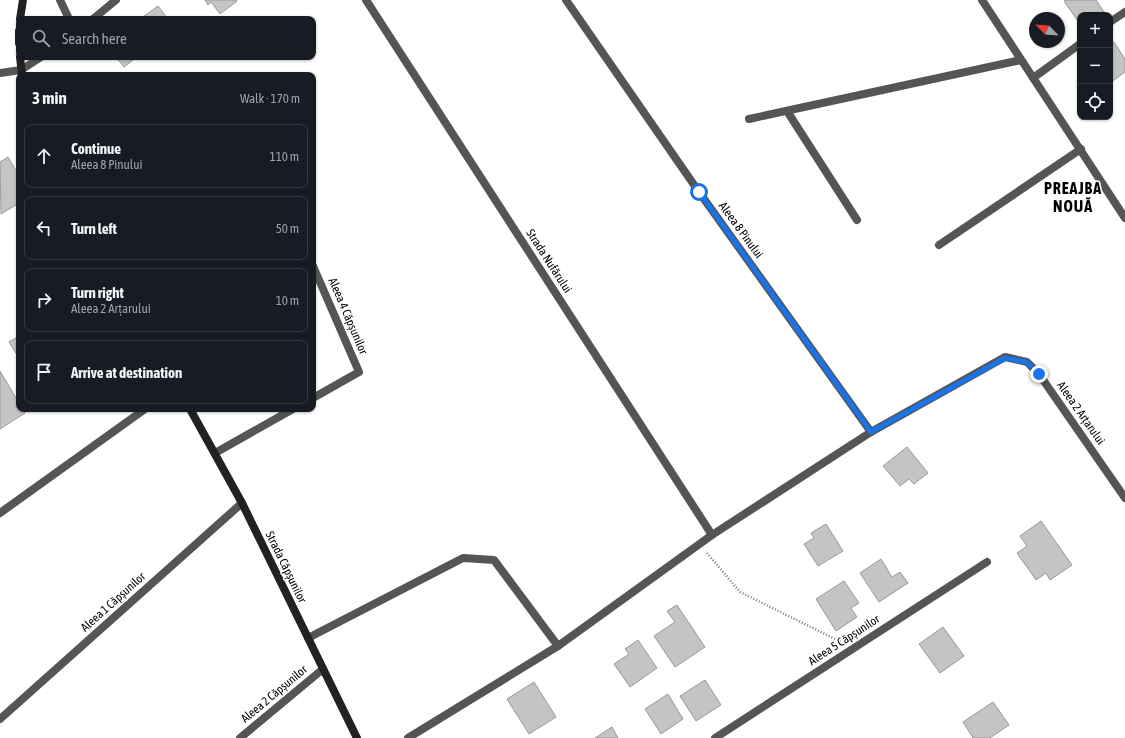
<!DOCTYPE html>
<html lang="en">
<head>
<meta charset="utf-8">
<style>
  body { margin:0; font-family:"Asap Condensed",sans-serif; background:#20242c; color:#f1f3f6 }
  .controls { position:absolute; right:12px; top:12px; display:grid; overflow:hidden; border-radius:8px; box-shadow:0 1px 3px #0004 }
  .controls button { width:36px; height:36px; display:grid; place-items:center; padding:0; border:0; border-bottom:1px solid #363941; background:#171b24; color:#f1f3f6; font:20px sans-serif }
  .compass { position:absolute; left:1029px; top:12px; width:36px; height:36px; border-radius:50%; background:#171b24; box-shadow:0 1px 3px #0004; rotate:295deg }
  .stop { position:absolute; width:12px; height:12px; margin:-9px; border:3px solid #1a73e8; border-radius:50%; background:#fff }
  .stop.end { background:#1a73e8; border-color:#fff; box-shadow:0 1px 4px #0008 }
  .list { margin:0; padding:0; list-style:none }
  h2 { display:flex; justify-content:space-between; align-items:center; height:52px; margin:0; padding:0 16px; font-size:17px }
  h2 small { font-size:13px; font-weight:400; color:#9ea1a6 }
  .list li { display:grid; grid-template-columns:26px 1fr auto; gap:12px; align-items:center; box-sizing:border-box; height:64px; margin:0 8px 8px; padding:0 8px; border:1px solid #363941; border-radius:8px }
  .list b { display:block; font-size:15px; white-space:nowrap }
  .list p { margin:0; font-size:13px; white-space:nowrap; color:#9ea1a6 }
  .list em { font-size:13px; font-style:normal; color:#9ea1a6 }
  .icon { flex:none; width:22px; height:22px; fill:none; stroke:currentColor; stroke-width:2; stroke-linecap:round; stroke-linejoin:round }
  .map { position:relative; flex:none; width:1125px; height:738px; overflow:hidden }
  .search { position:absolute; background:#171b24; box-shadow:0 1px 3px #0004; left:16px; top:16px; width:300px; height:44px; display:flex; align-items:center; gap:10px; box-sizing:border-box; padding:0 14px; border-radius:8px; color:#9ea1a6; font-size:15px }
  .panel { position:absolute; background:#171b24; box-shadow:0 1px 3px #0004; left:16px; top:72px; width:300px; height:340px; border-radius:8px }
  .map>svg:first-child { display:block }
  .building { fill:#c4c4c4; stroke:#999 }
  .lines { fill:none; stroke-linecap:round; stroke-linejoin:round }
  .path { stroke:#777; stroke-width:2.5; stroke-dasharray:1 2; stroke-linecap:butt }
  .lane { stroke:#555; stroke-width:8 }
  .street { stroke:#555; stroke-width:8 }
  .secondary { stroke:#222; stroke-width:8 }
  .route { stroke:#1a73e8; stroke-width:5 }
  .labels { text-anchor:middle; dominant-baseline:central; stroke-width:3; stroke-linejoin:round; paint-order:stroke }
  .street-label { font-size:12px; fill:#000; stroke:#fff }
  .district-label { font-size:16px; font-weight:bold; letter-spacing:1px; fill:#000; stroke:#fff }
</style>
</head>
<body>
<div class="map">
<svg width="1125" height="738" viewBox="0 0 1125 738">
  <rect width="100%" height="100%" fill="#fff"/>
  <g class="building">
    <polygon points="205,0 236,0 237,1 220,14 211,2 208,5"/>
    <polygon points="1066,0 1096,0 1104,12 1100,15 1080,15 1080,24 1064,1"/>
    <polygon points="158,6 168,19 140,19"/>
    <polygon points="1114,42 1125,59 1125,72 1110,83 1110,45"/>
    <polygon points="116,57 137,57 124,67"/>
    <polygon points="8,157 19,176 19,203 1,214 0,162"/>
    <polygon points="19,336 19,358 9,342"/>
    <polygon points="0,371 19,403 19,409 22,409 25,413 0,429"/>
    <polygon points="907,447 928,473 914,484 909,479 900,486 883,466"/>
    <polygon points="1041,521 1072,565 1050,580 1046,573 1036,580 1017,553 1027,546 1020,536"/>
    <polygon points="826,524 843,551 818,566 804,544 814,538 811,533"/>
    <polygon points="881,559 892,577 900,572 908,583 879,602 860,573"/>
    <polygon points="844,581 859,603 851,608 857,617 836,631 816,599"/>
    <polygon points="677,605 705,647 675,667 654,636 675,622 667,611"/>
    <polygon points="943,627 964,656 940,673 919,644"/>
    <polygon points="638,640 657,668 630,687 614,664 629,654 625,649"/>
    <polygon points="705,680 721,705 696,721 680,696"/>
    <polygon points="534,682 556,717 529,734 507,699"/>
    <polygon points="668,694 683,719 661,734 645,709"/>
    <polygon points="993,702 1009,725 990,738 973,738 963,722"/>
    <polygon points="612,727 618,738 595,738"/>
  </g>
  <g class="lines">
    <polyline class="path" points="707,553 740,592 841,642"/>
    <polyline class="lane" points="787,111 857,220"/>
    <g class="street">
      <polyline points="60,0 69,19"/>
      <polyline points="366,0 712,535"/>
      <polyline points="566,0 699,192 871,432"/>
      <polyline points="982,0 1125,218"/>
      <polyline points="93,19 116,0"/>
      <polyline points="1110,22 1125,12"/>
      <polyline points="0,73 21,70 41,57"/>
      <polyline points="1033,78 1080,44"/>
      <polyline points="749,119 1021,60"/>
      <polyline points="939,245 1081,149"/>
      <polyline points="313,398 359,372 313,266"/>
      <polyline points="215,453 293,409"/>
      <polyline points="0,513 145,409"/>
      <polyline points="308,638 463,558 494,560 558,646"/>
      <polyline points="0,719 242,503"/>
      <polyline points="240,738 323,669"/>
      <polyline points="408,738 558,646 712,535 871,432 1005,357 1027,362 1039,374 1125,498"/>
      <polyline points="715,738 987,562"/>
    </g>
    <g class="secondary">
      <polyline points="20,19 23,0"/>
      <polyline points="19,31 19,43"/>
      <polyline points="20,57 22,75"/>
      <polyline points="190,409 242,503 357,738"/>
    </g>
  </g>
  <g class="lines">
    <polyline class="route" points="699,192 871,432 1005,358 1026,362 1039,374"/>
  </g>
  <g class="labels">
    <g class="street-label">
      <text transform="translate(741 230) rotate(54)">Aleea 8 Pinului</text>
      <text transform="translate(549 261) rotate(57)">Strada Nufărului</text>
      <text transform="translate(348 316) rotate(67)">Aleea 4 Căpșunilor</text>
      <text transform="translate(1081 413) rotate(55)">Aleea 2 Arțarului</text>
      <text transform="translate(286 567) rotate(64)">Strada Căpșunilor</text>
      <text transform="translate(113 602) rotate(-42)">Aleea 1 Căpșunilor</text>
      <text transform="translate(844 640) rotate(-33)">Aleea 5 Căpșunilor</text>
      <text transform="translate(274 694) rotate(-40)">Aleea 2 Căpșunilor</text>
    </g>
    <g class="district-label">
      <text x="1073" y="188">PREAJBA<tspan x="1073" dy="18">NOUĂ</tspan></text>
    </g>
  </g>
</svg>
<div class="controls">
<button>+</button>
<button>−</button>
<button><svg class="icon" aria-label="locate" viewBox="0 0 24 24"><circle cx="12" cy="12" r="6"/><path d="M12 2v4M12 18v4M2 12h4M18 12h4"/></svg></button>
</div>
<svg class="compass" viewBox="-18 -18 36 36"><path d="M0-13l5 13h-10z" fill="#e53935"/><path d="M0 13l5-13h-10z" fill="#9ea1a6"/></svg>
<div class="stop" style="left:699px;top:192px"></div>
<div class="stop end" style="left:1039px;top:374px"></div>
<div class="search"><svg class="icon" aria-label="search" viewBox="0 0 24 24"><circle cx="10" cy="10" r="6"/><path d="M15 15l6 6"/></svg>Search here</div>
<section class="panel">
<h2>3 min<small>Walk · 170 m</small></h2>
<ul class="list">
<li><svg class="icon" aria-label="ahead" viewBox="0 0 24 24"><path d="M12 20V5M6 11l6-6 6 6"/></svg><div><b>Continue</b><p>Aleea 8 Pinului</p></div><em>110 m</em></li>
<li><svg class="icon" aria-label="left" viewBox="0 0 24 24"><path d="M17 20v-9H6M10 6l-5 5 5 5"/></svg><div><b>Turn left</b></div><em>50 m</em></li>
<li><svg class="icon" aria-label="right" viewBox="0 0 24 24"><path d="M7 20v-9h11M14 6l5 5-5 5"/></svg><div><b>Turn right</b><p>Aleea 2 Arțarului</p></div><em>10 m</em></li>
<li><svg class="icon" aria-label="arrive" viewBox="0 0 24 24"><path d="M6 21V4h12l-3 4 3 4H6"/></svg><div><b>Arrive at destination</b></div></li>
</ul>
</section>
</div>
</body>
</html>
